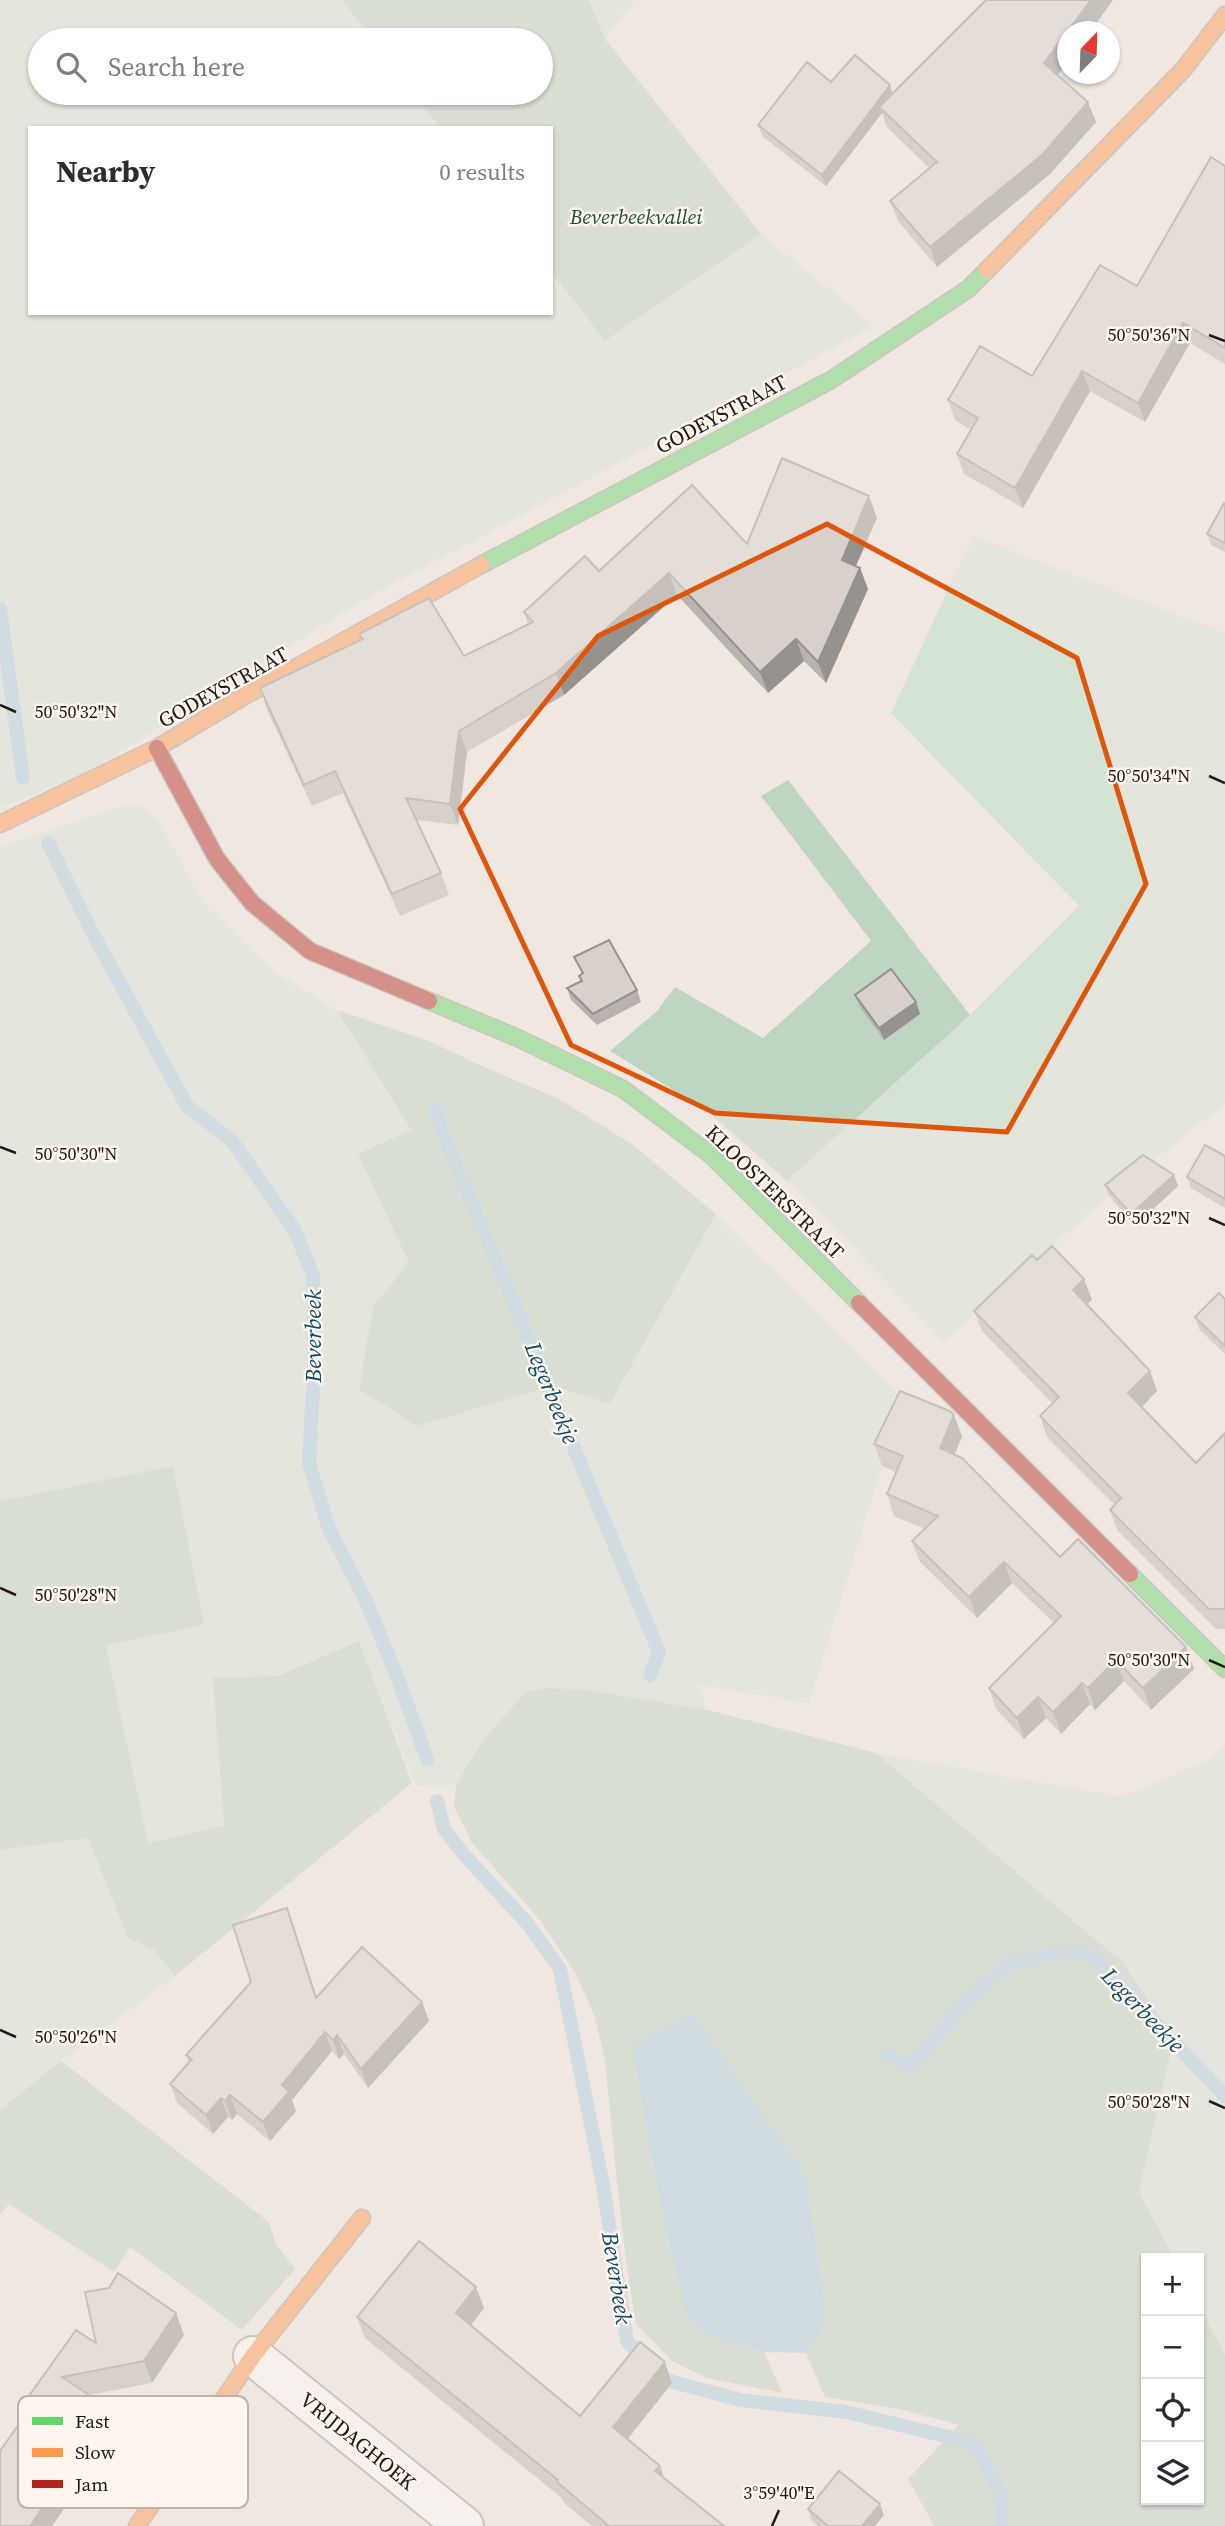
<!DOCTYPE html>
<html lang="en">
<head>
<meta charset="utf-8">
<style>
  body { margin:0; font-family:"Source Serif 4",serif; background:#f2f2f3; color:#2b2b33 }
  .controls { position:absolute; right:21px; bottom:21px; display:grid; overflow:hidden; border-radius:0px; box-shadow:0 2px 5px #0004 }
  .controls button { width:63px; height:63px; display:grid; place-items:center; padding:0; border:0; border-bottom:2px solid #e1e1e2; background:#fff; color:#2b2b33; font:35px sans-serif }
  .compass { position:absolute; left:1057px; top:21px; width:63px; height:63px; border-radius:50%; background:#fff; box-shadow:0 2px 5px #0004; rotate:23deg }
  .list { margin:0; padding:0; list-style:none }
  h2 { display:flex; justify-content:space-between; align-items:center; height:91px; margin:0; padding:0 28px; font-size:30px }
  h2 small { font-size:23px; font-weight:400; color:#7c7c81 }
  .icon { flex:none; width:38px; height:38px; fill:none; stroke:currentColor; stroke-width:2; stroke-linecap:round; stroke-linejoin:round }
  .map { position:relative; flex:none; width:1225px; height:2526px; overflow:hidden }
  .search { position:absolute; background:#fff; box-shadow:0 2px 5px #0004; left:28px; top:28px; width:525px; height:77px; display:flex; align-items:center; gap:18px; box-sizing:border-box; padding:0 24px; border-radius:38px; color:#7c7c81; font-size:26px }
  .panel { position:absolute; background:#fff; box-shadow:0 2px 5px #0004; left:28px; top:126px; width:525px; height:189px; border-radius:0px }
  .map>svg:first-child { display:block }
  .green { fill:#d5e3d4 }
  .forest { fill:#bed5c2 }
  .water { fill:#aed1e4 }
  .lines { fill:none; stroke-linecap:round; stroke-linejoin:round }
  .stream { stroke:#aed1e4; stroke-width:14 }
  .street-casing { stroke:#a39c97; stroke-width:42 }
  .fast-casing { stroke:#a39c97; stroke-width:19 }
  .slow-casing { stroke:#a39c97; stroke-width:19 }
  .jam-casing { stroke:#a39c97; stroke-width:19 }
  .street { stroke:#fdfbfa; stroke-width:38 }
  .fast { stroke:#63d668; stroke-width:16 }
  .slow { stroke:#ff974d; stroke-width:16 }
  .jam { stroke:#b3261e; stroke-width:16 }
  .wall { fill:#b9b3af }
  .shaded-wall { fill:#96928e }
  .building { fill:#d7d0cb; stroke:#96928e; stroke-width:2 }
  .marked { fill:none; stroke:#de560c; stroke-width:5; stroke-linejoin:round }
  .ticks { fill:none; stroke:#201a16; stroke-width:2.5 }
  .labels { text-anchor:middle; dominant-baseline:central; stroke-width:5; stroke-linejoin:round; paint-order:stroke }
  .park-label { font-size:21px; font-style:italic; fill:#185335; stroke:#fff4ee }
  .street-label { font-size:21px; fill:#201a16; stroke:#fff4ee }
  .water-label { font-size:23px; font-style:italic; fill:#044c69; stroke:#fff4ee }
  .key { fill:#fff4ee; stroke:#bcb3ad; stroke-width:2 }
  .key-label { font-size:19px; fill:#201a16 }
  .ticks-label { font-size:18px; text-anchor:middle; fill:#201a16; stroke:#fff4ee; stroke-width:5; stroke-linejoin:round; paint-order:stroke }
</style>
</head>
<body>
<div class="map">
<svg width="1225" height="2526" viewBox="0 0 1225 2526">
  <rect width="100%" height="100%" fill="#f1e7e1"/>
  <g class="green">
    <polygon points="0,0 342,0 373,40 40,40 40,93 413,93 440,128 30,128 30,313 551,313 551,271 605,341 761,234 874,326 363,600 207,699 84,774 0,808"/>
    <polygon points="589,0 635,0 605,39"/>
    <polygon points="973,536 1225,633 1225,1104 1109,1196 944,1341 787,1181 970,1015 1079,906 891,713"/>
    <polygon points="143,806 158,819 201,901 271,970 337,1010 411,1131 358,1154 409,1263 373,1306 359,1389 416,1425 554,1386 610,1404 716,1214 911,1405 882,1466 809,1703 697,1685 708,1710 587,1690 526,1692 484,1738 456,1785 416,1786 358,1641 278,1676 214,1678 224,1827 148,1843 106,1644 173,1466 0,1501 0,847 119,807"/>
    <polygon points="1225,1744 1225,2355 1199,2305 1199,2258 1174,2258 1139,2193 1174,2036 1122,1962 876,1753 1122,1797 1211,1759"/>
    <polygon points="88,1838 128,1938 154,1950 175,1976 61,2061 0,2110 0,1850"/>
  </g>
  <g class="forest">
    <polygon points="342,0 589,0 605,39 761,234 605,341 551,271 551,128 440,128 413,93 541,93 541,40 373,40"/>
    <polygon points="788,780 970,1015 787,1181 706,1110 610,1051 657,1011 675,987 763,1038 871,941 761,796"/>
    <polygon points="337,1010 429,1041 480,1065 559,1099 632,1144 716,1214 610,1404 554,1386 416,1426 359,1389 373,1306 409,1263 358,1154 411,1130"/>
    <polygon points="173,1466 204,1625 106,1645 148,1843 224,1826 213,1678 278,1676 359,1641 412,1783 175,1976 154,1950 128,1938 88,1838 0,1850 0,1501"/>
    <polygon points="547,1688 587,1690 708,1710 876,1753 1122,1962 1174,2037 1139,2192 1174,2258 1146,2258 1146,2500 1199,2500 1199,2305 1225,2355 1225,2526 934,2526 908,2479 959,2425 899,2409 825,2397 806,2353 818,2338 725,2341 764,2352 782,2393 707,2378 672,2361 636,2324 626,2261 617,2183 605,2060 594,2015 577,1976 540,1920 473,1844 454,1807 456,1785 484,1738 526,1692"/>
    <polygon points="61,2061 269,2222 276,2244 295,2269 242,2330 130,2247 114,2272 9,2204 0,2215 0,2110"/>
  </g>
  <polygon class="water" points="693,2014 806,2176 827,2317 818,2338 806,2353 764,2352 725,2341 696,2329 684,2310 661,2209 631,2045"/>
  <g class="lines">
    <g class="stream">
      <polyline points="0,609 23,778"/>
      <polyline points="48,843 93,934 187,1106 232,1141 294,1229 313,1275 314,1371 309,1463 329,1529 366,1601 398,1679 427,1759"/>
      <polyline points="436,1110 442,1132 659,1652 650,1675"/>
      <polyline points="437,1801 444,1829 466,1857 527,1923 560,1969 603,2185 627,2341 662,2379 740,2400 846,2412 974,2443 1001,2494 1002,2526"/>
      <polyline points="888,2055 911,2067 960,2008 1009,1963 1068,1951 1092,1956 1225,2096"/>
    </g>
    <g class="street-casing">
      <polyline id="street" points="253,2356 464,2526"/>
    </g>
    <g class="fast-casing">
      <g id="fast">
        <polyline points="481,565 831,380 968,289 987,270"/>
        <polyline points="429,1001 520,1039 623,1089 712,1156 859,1303"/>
        <polyline points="1130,1574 1225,1669"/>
      </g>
    </g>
    <g class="slow-casing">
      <g id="slow">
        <polyline points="987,270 1183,70 1225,15"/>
        <polyline points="0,824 157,748 241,698 481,565"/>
        <polyline points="137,2526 253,2356 362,2218"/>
      </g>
    </g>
    <g class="jam-casing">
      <g id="jam">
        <polyline points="157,748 217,859 252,903 310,951 429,1001"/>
        <polyline points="859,1303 1130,1574"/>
      </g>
    </g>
    <use href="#street" class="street"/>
    <use href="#fast" class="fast"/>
    <use href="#slow" class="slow"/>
    <use href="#jam" class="jam"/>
  </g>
  <g class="wall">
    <polygon points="1057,75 1096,122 1050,174 937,267 898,221 890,201 929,168 887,127 882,113 826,186 762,136 758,125 893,93"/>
    <polygon points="1225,166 1225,364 1190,343 1145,422 1090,391 1023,508 964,474 957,454 971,430 955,420 948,400 1032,376 1137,286"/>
    <polygon points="1225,503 1225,552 1211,545 1207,534"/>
    <polygon points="877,518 856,566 860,568 868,589 826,683 804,661 768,693 677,595 564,695 467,752 458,825 417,820 441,873 449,895 400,916 343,793 312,806 267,710 260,688 361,640 359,634 464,656 528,624 524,612 599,571 747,544"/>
    <polygon points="574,957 637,990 641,1002 597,1025 571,1000 567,988 581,981 579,976 582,974"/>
    <polygon points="855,995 916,1002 920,1014 884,1040 859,1006"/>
    <polygon points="1225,1156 1225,1208 1191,1188 1187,1177"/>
    <polygon points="1174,1175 1178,1186 1135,1226 1109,1196 1105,1185"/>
    <polygon points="1037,1260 1092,1300 1087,1304 1150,1371 1157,1391 1141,1407 1196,1463 1225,1433 1225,1629 1216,1629 1117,1530 1110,1510 1115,1505 1047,1437 1040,1416 1053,1404 982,1331 974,1311"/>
    <polygon points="1225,1299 1225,1354 1199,1329 1195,1317"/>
    <polygon points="954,1415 962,1437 954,1454 1060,1557 1186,1647 1194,1669 1151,1710 1124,1681 1095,1710 1090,1704 1061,1734 1046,1718 1024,1739 996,1709 989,1688 1054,1623 1012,1583 977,1618 920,1562 912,1541 925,1529 894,1516 887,1494 896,1472 882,1466 874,1444"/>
    <polygon points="287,1908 316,1997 422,2002 429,2021 368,2088 344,2054 339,2059 332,2051 292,2100 296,2111 270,2141 237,2114 232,2120 228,2117 213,2134 177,2103 170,2084 189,2063 186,2055 251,1982"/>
    <polygon points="484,2308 471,2325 580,2416 672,2383 628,2439 660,2466 664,2478 724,2526 592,2526 564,2503 563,2499 365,2338 357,2317"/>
    <polygon points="176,2313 184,2335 152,2383 89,2395 121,2432 78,2495 75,2493 52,2526 0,2526 29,2409 26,2400 96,2343"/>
    <polygon points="808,2509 884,2515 875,2526 818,2526 812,2521"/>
  </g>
  <g class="shaded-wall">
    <polygon points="1091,0 1113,0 1090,32 1068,32"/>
    <polygon points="1068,32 1068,62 1051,83 1044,63"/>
    <polygon points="890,85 894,97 879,107 882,113 826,186 822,175"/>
    <polygon points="1088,102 1096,122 1050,174 937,267 930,247"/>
    <polygon points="1183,323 1190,343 1145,422 1138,403"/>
    <polygon points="1082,371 1090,391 1023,508 1015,488"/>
    <polygon points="869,496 877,518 849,581 842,560"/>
    <polygon points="860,568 868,589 826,683 818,662"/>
    <polygon points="669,573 677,595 564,695 556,673"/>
    <polygon points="796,639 804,661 768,693 760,672"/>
    <polygon points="459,731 467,752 458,825 450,804"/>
    <polygon points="916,1002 920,1014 884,1040 879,1028"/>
    <polygon points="1174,1175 1178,1186 1135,1226 1131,1214"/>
    <polygon points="1084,1279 1092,1300 1081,1310 1073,1290"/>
    <polygon points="1150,1371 1157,1391 1135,1414 1128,1393"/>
    <polygon points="954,1415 962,1437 948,1470 940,1448"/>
    <polygon points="1004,1562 1012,1583 977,1618 969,1597"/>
    <polygon points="1186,1647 1194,1669 1151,1710 1143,1688"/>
    <polygon points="1116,1660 1124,1681 1095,1710 1088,1688"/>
    <polygon points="1082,1683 1090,1704 1061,1734 1053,1712"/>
    <polygon points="1038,1697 1046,1718 1024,1739 1017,1718"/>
    <polygon points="287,1908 294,1927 323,2017 316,1998"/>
    <polygon points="422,2002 429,2021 368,2088 361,2069"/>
    <polygon points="325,2032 332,2051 292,2100 296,2111 270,2141 263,2122 282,2085"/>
    <polygon points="337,2035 344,2054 339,2059 333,2040"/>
    <polygon points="230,2095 237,2114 232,2120 225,2101"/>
    <polygon points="221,2098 228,2117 213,2134 206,2115"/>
    <polygon points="476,2287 484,2308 464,2334 456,2313"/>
    <polygon points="176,2313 184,2335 152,2383 144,2361"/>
    <polygon points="665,2362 672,2383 620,2448 613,2427"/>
    <polygon points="113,2411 121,2432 78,2495 70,2474"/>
    <polygon points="660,2466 667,2487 655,2471"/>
    <polygon points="67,2471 75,2493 52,2526 30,2526"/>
    <polygon points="880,2504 884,2515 875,2526 862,2526"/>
  </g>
  <g class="building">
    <polygon points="986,0 1091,0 1044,63 1088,102 1043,154 930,247 890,201 937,162 879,107"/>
    <polygon points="855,55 890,85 822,175 758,125 807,62 831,82"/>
    <polygon points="1211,157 1225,166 1225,348 1183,323 1138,403 1082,371 1015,488 957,454 978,418 948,400 980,346 1032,376 1100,265 1137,286"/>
    <polygon points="782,458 869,496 842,560 860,568 818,662 796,639 760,672 669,573 556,673 459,731 450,804 406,798 441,873 392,894 335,771 304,785 260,688 363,639 359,634 429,598 464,656 533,622 524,612 585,556 599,571 692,485 747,544"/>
    <polygon points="1224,503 1225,503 1225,543 1207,534"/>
    <polygon points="609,940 637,990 593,1014 567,988 582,981 579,976 583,973 574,957"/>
    <polygon points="891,969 916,1002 879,1028 855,995"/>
    <polygon points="1205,1145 1225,1156 1225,1199 1187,1177"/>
    <polygon points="1143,1155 1174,1175 1131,1214 1105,1185"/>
    <polygon points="1052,1246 1084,1279 1073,1290 1150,1371 1128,1393 1196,1463 1225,1433 1225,1609 1209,1609 1110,1510 1121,1498 1040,1416 1059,1397 974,1311 1032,1255 1037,1260"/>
    <polygon points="1219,1293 1225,1299 1225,1346 1195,1317"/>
    <polygon points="900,1391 950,1411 954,1415 940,1448 962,1458 1060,1557 1078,1539 1186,1647 1143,1688 1116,1660 1088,1688 1082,1683 1053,1712 1038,1697 1017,1718 989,1688 1061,1616 1004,1562 969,1597 912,1541 938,1516 887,1494 903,1456 874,1444"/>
    <polygon points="287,1908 316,1998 362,1947 422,2002 361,2069 337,2035 333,2040 325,2032 282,2085 289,2092 263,2122 230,2095 225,2101 221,2098 206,2115 170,2084 192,2059 186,2055 251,1982 233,1925"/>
    <polygon points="419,2241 476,2287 456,2313 580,2416 640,2342 665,2362 613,2427 660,2466 655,2471 724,2526 609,2526 557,2482 558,2480 357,2317"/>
    <polygon points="118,2273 176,2313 144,2361 62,2377 113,2411 70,2474 67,2471 30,2526 0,2526 0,2451 33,2404 26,2400 76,2330 96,2343 85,2292 109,2288"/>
    <polygon points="839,2471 880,2504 862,2526 828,2526 808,2509"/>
  </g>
  <path d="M0 0H1225V2526H0ZM 827,524 L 1077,658 L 1146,884 L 1007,1132 L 715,1113 L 571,1045 L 460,809 L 598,636 Z" fill="#f1e7e1" fill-opacity=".55" fill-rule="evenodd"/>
  <path class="marked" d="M 827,524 L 1077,658 L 1146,884 L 1007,1132 L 715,1113 L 571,1045 L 460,809 L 598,636 Z"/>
  <path class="ticks" d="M 1209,335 L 1225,341M 0,705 L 16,712M 1209,776 L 1225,783M 0,1147 L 16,1153M 1209,1218 L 1225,1225M 0,1588 L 16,1595M 1209,1660 L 1225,1667M 0,2030 L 16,2037M 1209,2101 L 1225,2108M 772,2526 L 779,2510"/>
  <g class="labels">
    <g class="park-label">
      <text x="636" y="216">Beverbeekvallei</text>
    </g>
    <g class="street-label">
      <text transform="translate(721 414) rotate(-28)">GODEYSTRAAT</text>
      <text transform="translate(223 687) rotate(-29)">GODEYSTRAAT</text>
      <text transform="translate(775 1192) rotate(44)">KLOOSTERSTRAAT</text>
      <text transform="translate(358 2441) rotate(39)">VRIJDAGHOEK</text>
    </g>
    <g class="water-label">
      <text transform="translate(313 1336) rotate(-90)">Beverbeek</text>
      <text transform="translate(552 1393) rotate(68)">Legerbeekje</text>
      <text transform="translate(1143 2010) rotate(46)">Legerbeekje</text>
      <text transform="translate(617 2278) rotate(81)">Beverbeek</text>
    </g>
  </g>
  <rect x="18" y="2396" width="230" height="112" rx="10" class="key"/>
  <rect x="32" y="2417" width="31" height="8" fill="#63d668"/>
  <rect x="32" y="2448" width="31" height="9" fill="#ff974d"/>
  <rect x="32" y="2480" width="31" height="8" fill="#b3261e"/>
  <g class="key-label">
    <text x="75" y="2428">Fast</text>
    <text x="75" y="2459">Slow</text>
    <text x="75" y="2491">Jam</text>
  </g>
  <g class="ticks-label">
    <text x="1149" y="341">50°50'36"N</text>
    <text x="76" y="718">50°50'32"N</text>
    <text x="1149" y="782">50°50'34"N</text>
    <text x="76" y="1160">50°50'30"N</text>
    <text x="1149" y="1224">50°50'32"N</text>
    <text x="76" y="1601">50°50'28"N</text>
    <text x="1149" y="1666">50°50'30"N</text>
    <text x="76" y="2043">50°50'26"N</text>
    <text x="1149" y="2108">50°50'28"N</text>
    <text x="779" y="2499">3°59'40"E</text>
  </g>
</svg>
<div class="controls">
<button>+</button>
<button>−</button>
<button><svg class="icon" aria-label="locate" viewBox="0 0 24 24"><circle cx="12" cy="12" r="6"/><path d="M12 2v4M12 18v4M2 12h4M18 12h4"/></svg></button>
<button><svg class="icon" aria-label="layers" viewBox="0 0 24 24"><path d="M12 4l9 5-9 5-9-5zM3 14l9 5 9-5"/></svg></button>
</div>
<svg class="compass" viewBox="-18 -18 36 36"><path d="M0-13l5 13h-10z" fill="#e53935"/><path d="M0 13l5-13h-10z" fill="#7c7c81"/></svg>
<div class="search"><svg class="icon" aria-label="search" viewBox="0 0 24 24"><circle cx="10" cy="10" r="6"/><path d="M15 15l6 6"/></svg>Search here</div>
<section class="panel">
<h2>Nearby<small>0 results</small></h2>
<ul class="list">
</ul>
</section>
</div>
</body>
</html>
